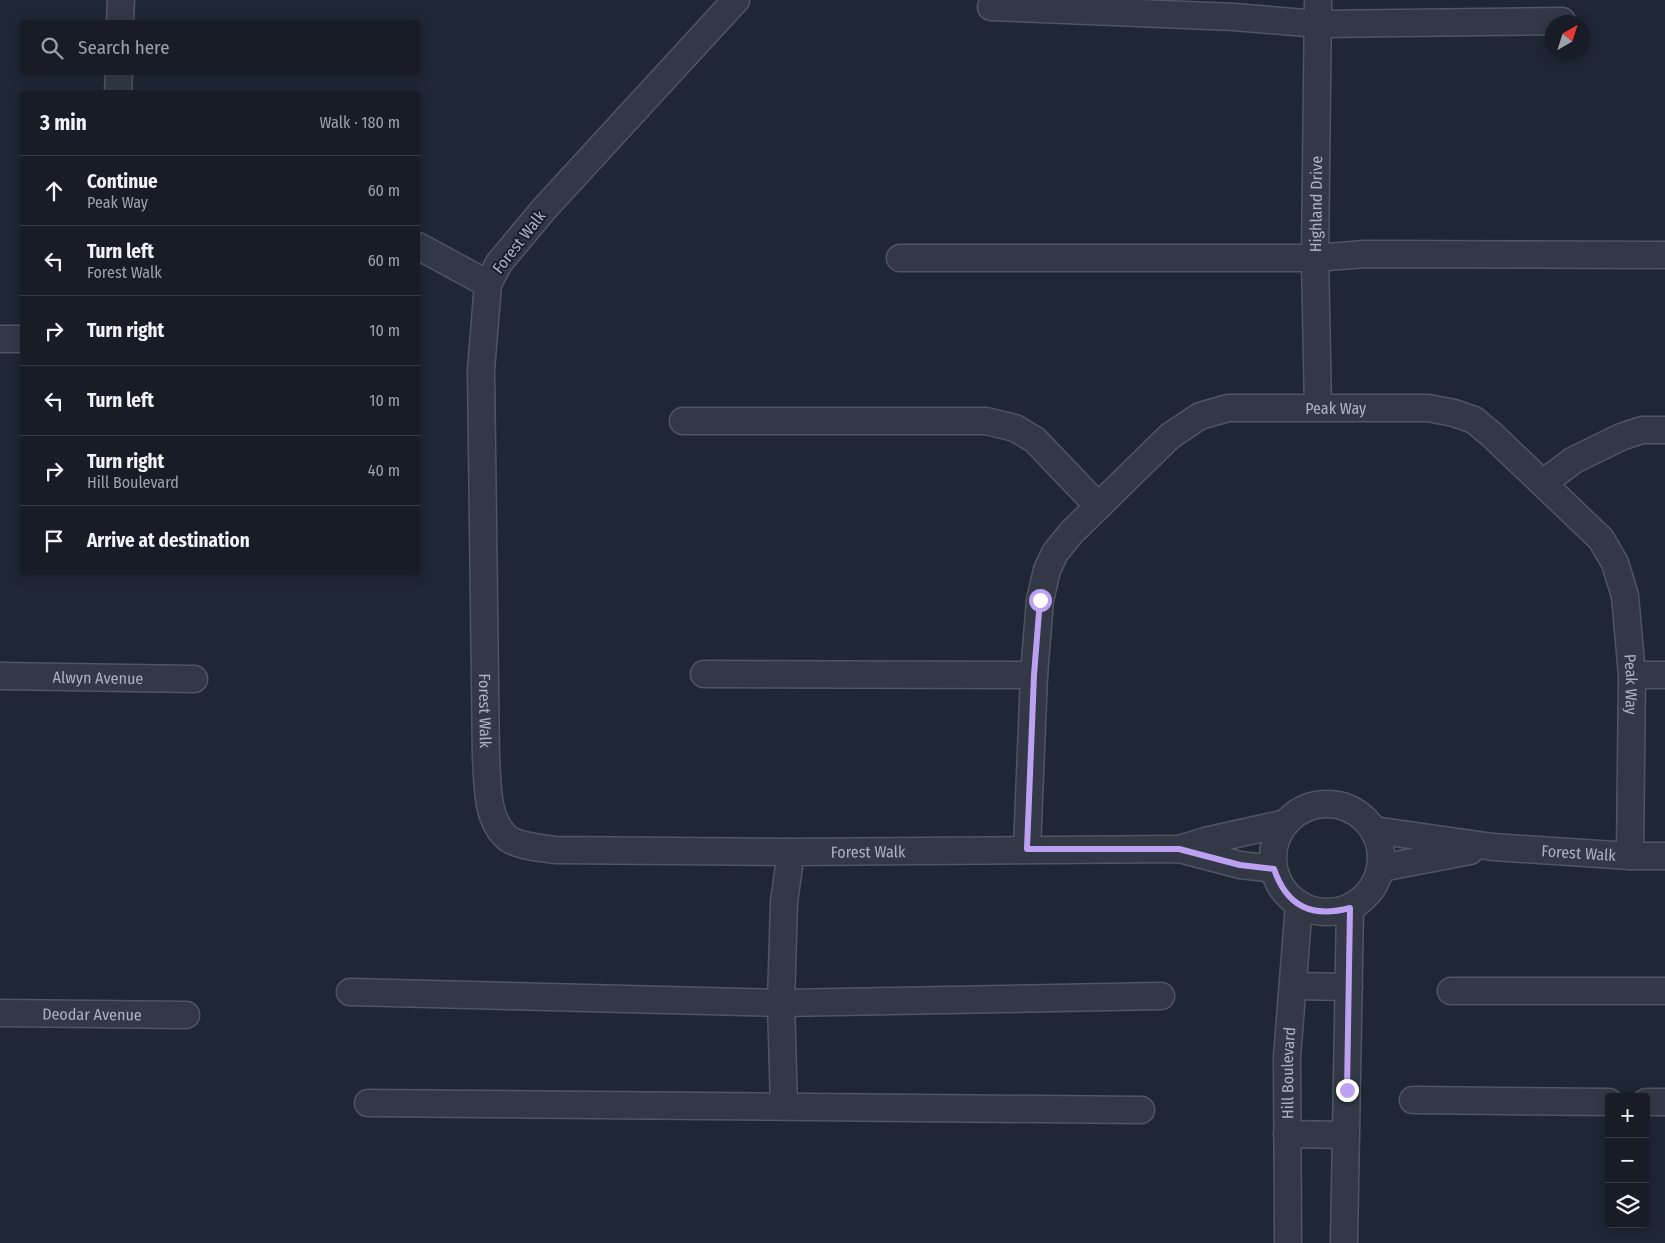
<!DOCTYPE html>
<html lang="en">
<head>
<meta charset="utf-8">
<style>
  body { margin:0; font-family:"Fira Sans Condensed",sans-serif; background:#242933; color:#f1f3f6 }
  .controls { position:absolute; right:15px; bottom:15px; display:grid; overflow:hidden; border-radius:5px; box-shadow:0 2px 12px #0003 }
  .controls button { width:45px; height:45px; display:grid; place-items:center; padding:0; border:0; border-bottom:1px solid #363a44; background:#171c27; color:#f1f3f6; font:25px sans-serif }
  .compass { position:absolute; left:1545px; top:15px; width:45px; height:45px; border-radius:50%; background:#171c27; box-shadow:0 2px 12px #0003; rotate:39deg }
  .stop { position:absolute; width:15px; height:15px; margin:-11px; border:4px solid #bca0f2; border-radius:50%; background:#fff }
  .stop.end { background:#bca0f2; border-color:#fff; box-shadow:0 1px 5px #0008 }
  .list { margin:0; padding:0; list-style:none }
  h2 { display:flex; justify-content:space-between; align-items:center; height:65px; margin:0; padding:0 20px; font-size:21px }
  h2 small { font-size:16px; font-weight:400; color:#9ea1a7 }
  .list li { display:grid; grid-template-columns:32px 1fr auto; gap:15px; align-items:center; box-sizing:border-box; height:70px; padding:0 20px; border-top:1px solid #363a44 }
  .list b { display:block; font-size:19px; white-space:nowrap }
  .list p { margin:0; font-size:16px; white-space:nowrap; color:#9ea1a7 }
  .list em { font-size:16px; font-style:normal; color:#9ea1a7 }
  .icon { flex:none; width:28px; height:28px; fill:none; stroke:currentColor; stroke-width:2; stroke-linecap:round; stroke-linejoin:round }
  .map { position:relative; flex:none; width:1665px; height:1243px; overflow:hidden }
  .search { position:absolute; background:#171c27; box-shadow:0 2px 12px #0003; left:20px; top:20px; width:400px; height:55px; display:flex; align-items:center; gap:12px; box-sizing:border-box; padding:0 18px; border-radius:5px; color:#9ea1a7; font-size:19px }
  .panel { position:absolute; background:#171c27; box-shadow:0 2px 12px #0003; left:20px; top:90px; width:400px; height:485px; border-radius:5px }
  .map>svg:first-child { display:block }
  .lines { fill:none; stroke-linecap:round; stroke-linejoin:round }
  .minor-casing { stroke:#505563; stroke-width:29 }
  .minor { stroke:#323845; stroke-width:26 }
  .route { stroke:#bca0f2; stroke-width:6 }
  .labels { text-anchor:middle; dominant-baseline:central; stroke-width:4; stroke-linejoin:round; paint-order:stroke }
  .street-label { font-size:16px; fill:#acb2c2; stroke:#181d29 }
</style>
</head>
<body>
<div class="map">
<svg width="1665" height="1243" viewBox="0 0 1665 1243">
  <rect width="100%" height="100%" fill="#1f2634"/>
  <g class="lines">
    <g class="minor-casing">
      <g id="minor">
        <path id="s1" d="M 736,0 L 544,209 L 499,263 L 488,284 L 481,370 L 486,759 C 488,785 486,818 506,837 C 516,846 541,848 555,850 L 791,852 L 1179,849 L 1240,865 L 1274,869"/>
        <polyline points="991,7 1234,17 1318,24 1562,21"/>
        <polyline points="120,22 121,0"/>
        <polyline points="118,92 119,72"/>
        <polyline points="418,246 488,284"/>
        <polyline points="900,258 1315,258 1365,254 1665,255"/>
        <polyline points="0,339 22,339"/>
        <path id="s2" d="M 1318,408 L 1315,258 L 1318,0"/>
        <polyline points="683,421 986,421 1015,428 1035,440 1098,506"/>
        <polyline points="1543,483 1574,460 1621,437 1642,430 1665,430"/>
        <polyline points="704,674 1034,675"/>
        <polyline points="1632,675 1665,675"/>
        <path id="s3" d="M 0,676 L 194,679"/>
        <circle cx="1327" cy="858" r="54"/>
        <path id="s4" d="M 1374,830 L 1493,847 L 1630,856 L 1665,856"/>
        <path id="s5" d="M 1027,849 L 1034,675 L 1040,600 L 1047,570 L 1055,553 L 1071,533 L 1170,436 L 1200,416 L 1228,408 L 1428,408 L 1454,413 L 1474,420 L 1492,435 L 1601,539 L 1615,563 L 1625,596 L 1632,675 L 1630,856"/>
        <polyline points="1179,849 1205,841 1286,823"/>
        <polyline points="1381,868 1470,851"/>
        <polyline points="1293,986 1349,987"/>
        <polyline points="1451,991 1665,991"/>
        <polyline points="350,992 781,1003 1161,996"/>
        <path id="s6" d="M 0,1013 L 186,1015"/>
        <polyline points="1413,1100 1609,1102"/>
        <polyline points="1646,1102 1665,1102"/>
        <polyline points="368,1103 1141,1110"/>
        <polyline points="784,1106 781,1003 784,902 791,852"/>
        <polyline points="1287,1134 1346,1135"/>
        <path id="s7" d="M 1288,1243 L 1287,1057 L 1299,904"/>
        <polyline points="1344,1243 1350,908"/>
      </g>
    </g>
    <use href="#minor" class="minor"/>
  </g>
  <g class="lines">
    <path class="route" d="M 1040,600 L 1034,675 L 1027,849 L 1179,849 L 1240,865 L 1274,869 C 1287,907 1312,918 1350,908 L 1347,1090"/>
  </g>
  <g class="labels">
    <g class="street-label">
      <text stroke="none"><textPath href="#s2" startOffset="204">Highland Drive</textPath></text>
      <text transform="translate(519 242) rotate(-52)">Forest Walk</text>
      <text stroke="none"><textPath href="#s5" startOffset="636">Peak Way</textPath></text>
      <text stroke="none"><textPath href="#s3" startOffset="98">Alwyn Avenue</textPath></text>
      <text stroke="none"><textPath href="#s5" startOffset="1101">Peak Way</textPath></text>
      <text stroke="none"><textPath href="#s1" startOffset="805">Forest Walk</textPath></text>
      <text stroke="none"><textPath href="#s1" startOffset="1300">Forest Walk</textPath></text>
      <text stroke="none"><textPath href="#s4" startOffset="206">Forest Walk</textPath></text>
      <text stroke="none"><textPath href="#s6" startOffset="92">Deodar Avenue</textPath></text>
      <text stroke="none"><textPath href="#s7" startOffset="170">Hill Boulevard</textPath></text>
    </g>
  </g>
</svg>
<div class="controls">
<button>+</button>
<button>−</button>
<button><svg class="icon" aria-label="layers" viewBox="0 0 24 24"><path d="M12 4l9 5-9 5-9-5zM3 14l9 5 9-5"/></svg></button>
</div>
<svg class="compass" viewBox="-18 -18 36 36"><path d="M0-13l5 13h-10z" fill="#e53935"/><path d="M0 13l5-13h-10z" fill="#9ea1a7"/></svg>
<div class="stop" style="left:1040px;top:600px"></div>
<div class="stop end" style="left:1347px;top:1090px"></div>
<div class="search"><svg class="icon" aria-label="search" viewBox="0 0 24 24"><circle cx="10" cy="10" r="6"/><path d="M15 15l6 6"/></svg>Search here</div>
<section class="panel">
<h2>3 min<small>Walk · 180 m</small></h2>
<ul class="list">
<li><svg class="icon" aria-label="ahead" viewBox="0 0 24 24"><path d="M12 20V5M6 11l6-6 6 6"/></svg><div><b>Continue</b><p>Peak Way</p></div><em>60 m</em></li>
<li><svg class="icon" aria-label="left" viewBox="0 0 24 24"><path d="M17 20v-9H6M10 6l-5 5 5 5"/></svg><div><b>Turn left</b><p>Forest Walk</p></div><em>60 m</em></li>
<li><svg class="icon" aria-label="right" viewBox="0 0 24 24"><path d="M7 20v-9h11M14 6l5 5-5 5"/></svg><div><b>Turn right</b></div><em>10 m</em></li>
<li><svg class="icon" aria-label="left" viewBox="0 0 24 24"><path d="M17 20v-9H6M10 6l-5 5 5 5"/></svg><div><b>Turn left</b></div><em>10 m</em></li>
<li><svg class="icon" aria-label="right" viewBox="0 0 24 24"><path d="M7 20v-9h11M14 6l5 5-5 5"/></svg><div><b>Turn right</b><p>Hill Boulevard</p></div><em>40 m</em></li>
<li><svg class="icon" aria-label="arrive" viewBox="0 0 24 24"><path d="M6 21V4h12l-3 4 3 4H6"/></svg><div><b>Arrive at destination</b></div></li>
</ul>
</section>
</div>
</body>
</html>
